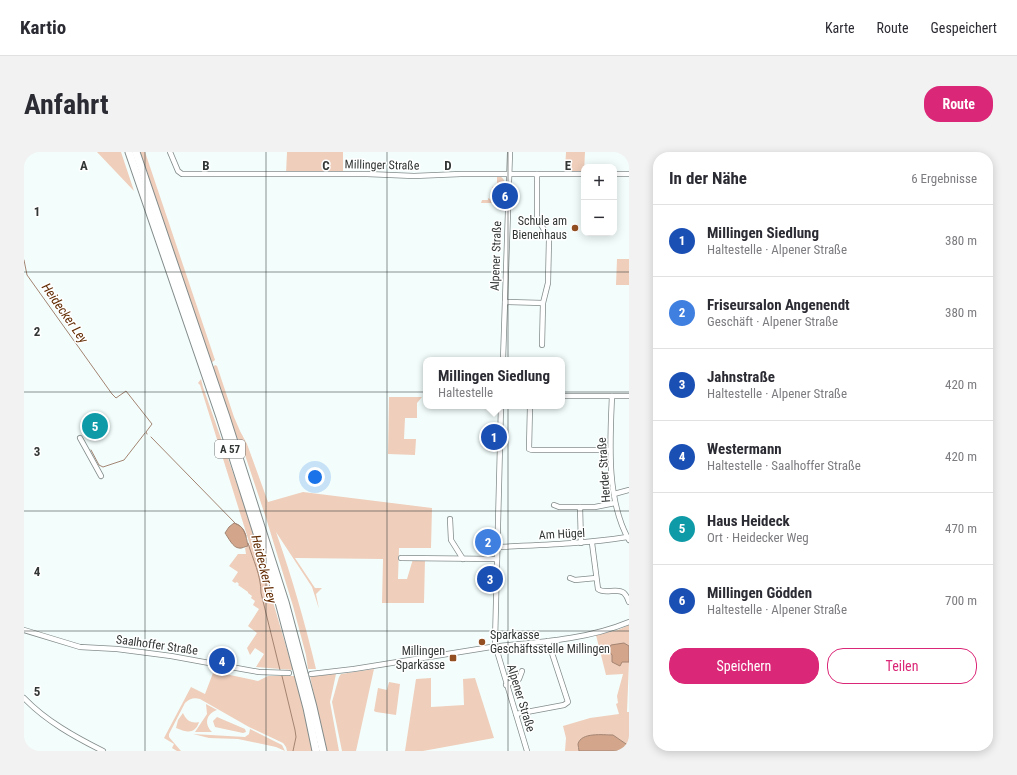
<!DOCTYPE html>
<html lang="de">
<head>
<meta charset="utf-8">
<style>
  body { margin:0; font-family:"Roboto Condensed",sans-serif; background:#f2f2f3; color:#2b2b33 }
  .controls { position:absolute; right:12px; top:12px; display:grid; overflow:hidden; border-radius:8px; box-shadow:0 2px 10px #0003 }
  .controls button { width:36px; height:36px; display:grid; place-items:center; padding:0; border:0; border-bottom:1px solid #e1e1e2; background:#fff; color:#2b2b33; font:20px sans-serif }
  .you { position:absolute; left:291px; top:325px; width:14px; height:14px; margin:-10px; border:3px solid #fff; border-radius:50%; background:#1a73e8; box-shadow:0 0 0 6px #1a73e833 }
  .badge { display:grid; place-items:center; width:26px; height:26px; border-radius:50%; background:#db2777; color:#fff; font-size:13px; font-weight:700 }
  .pin { position:absolute; translate:-50% -50%; border:2px solid #fff; box-shadow:0 1px 4px #0006 }
  .popup { position:absolute; left:399px; top:205px; width:142px; height:52px; box-sizing:border-box; display:grid; place-content:center; border-radius:8px; background:#fff; filter:drop-shadow(0 1px 3px #0005); font-size:13px; white-space:nowrap; color:#7c7c81 }
  .popup b { font-size:15px; color:#2b2b33 }
  .popup::after { content:''; position:absolute; left:50%; top:100%; margin-left:-8px; border:8px solid transparent; border-top-color:#fff }
  .list { margin:0; padding:0; list-style:none }
  h2 { display:flex; justify-content:space-between; align-items:center; height:52px; margin:0; padding:0 16px; font-size:17px }
  h2 small { font-size:13px; font-weight:400; color:#7c7c81 }
  .list li { display:grid; grid-template-columns:26px 1fr auto; gap:12px; align-items:center; box-sizing:border-box; height:72px; padding:0 16px; border-top:1px solid #e1e1e2 }
  .list b { display:block; font-size:15px; white-space:nowrap }
  .list p { margin:0; font-size:13px; white-space:nowrap; color:#7c7c81 }
  .list em { font-size:13px; font-style:normal; color:#7c7c81 }
  .actions { display:flex; gap:8px; padding:12px 16px }
  .actions a { flex:1; padding:9px 0; border:1px solid #db2777; border-radius:16px; text-align:center; font-size:14px; color:#db2777 }
  .actions .main { background:#db2777; color:#fff }
  .map { position:relative; flex:none; width:605px; height:599px; overflow:hidden; border-radius:16px }
  header { display:flex; align-items:center; gap:24px; box-sizing:border-box; height:56px; padding:0 20px; background:#fff; border-bottom:1px solid #e1e1e2 }
  header strong { font-size:19px }
  nav { display:flex; gap:22px; margin-inline-start:auto; font-size:14px }
  .intro { display:flex; align-items:center; justify-content:space-between; box-sizing:border-box; height:96px; padding:0 24px }
  h1 { margin:0; font-size:28px }
  .button { padding:10px 18px; border-radius:16px; background:#db2777; color:#fff; font-size:14px; font-weight:700 }
  main { display:flex; gap:24px; padding:0 24px }
  aside { flex:1; background:#fff; border-radius:16px; box-shadow:0 2px 10px #0003 }
  .map>svg:first-child { display:block }
  .green { fill:#efcebb }
  .water { fill:#d3a68c; stroke:#a38472 }
  .lines { fill:none; stroke-linecap:round; stroke-linejoin:round }
  .stream { stroke:#a38472; stroke-width:1 }
  .minor-casing { stroke:#838c8b; stroke-width:6 }
  .highway-casing { stroke:#838c8b; stroke-width:9 }
  .minor { stroke:#fff; stroke-width:4.5 }
  .highway { stroke:#fff; stroke-width:7 }
  .grid { fill:none; stroke:#323635; stroke-width:1; stroke-opacity:0.55 }
  .poi-dot { fill:#934f22; stroke:#fff; stroke-width:1.5 }
  .labels { text-anchor:middle; dominant-baseline:central; stroke-width:3; stroke-linejoin:round; paint-order:stroke }
  .shield { fill:#fff; stroke:#707272; stroke-width:1 }
  .shield-label { font-size:11px; font-weight:bold; fill:#323635 }
  .street-label { font-size:12px; fill:#323635; stroke:#fff }
  .poi-label { font-size:12px; fill:#323635; stroke:#fff; text-anchor:end }
  .water-label { font-size:13px; font-style:italic; fill:#612a00; stroke:#fff }
  .grid-label { font-size:13px; text-anchor:middle; font-weight:bold; fill:#323635; stroke:#fff; stroke-width:3; stroke-linejoin:round; paint-order:stroke }
</style>
</head>
<body>
<header>
<strong>Kartio</strong>
<nav><a>Karte</a><a>Route</a><a>Gespeichert</a></nav>
</header>
<div class="intro"><h1>Anfahrt</h1><a class="button">Route</a></div>
<main>
<div class="map">
<svg width="605" height="599" viewBox="0 0 605 599">
  <rect width="100%" height="100%" fill="#f3fefc"/>
  <g class="green">
    <polygon points="73,0 97,0 110,39"/>
    <polygon points="116,0 121,0 191,208 187,211"/>
    <polygon points="263,0 319,0 319,22 262,22"/>
    <polygon points="542,0 561,0 560,20 543,20 543,18 541,18"/>
    <path d="M 473,24 C 485,24 481,43 481,51 L 457,51 L 458,48 L 464,48 L 464,46 L 468,48 L 470,47 L 468,35 L 473,34 Z"/>
    <polygon points="593,107 605,107 605,133 592,133"/>
    <path d="M 191,213 L 193,214 L 210,265 L 216,279 L 223,292 L 244,350 L 279,340 L 408,356 L 407,396 L 375,396 L 374,427 L 383,427 L 389,407 L 401,407 L 400,451 L 358,451 L 359,407 L 271,406 L 291,436 L 298,436 L 292,442 L 295,457 L 288,435 L 252,380 C 268,425 281,471 292,517 L 284,517 L 282,503 L 269,454 L 242,366 L 216,288 L 212,286 L 189,215 Z"/>
    <polygon points="177,227 179,235 222,358 269,518 232,515 240,502 231,496 226,503 223,496 233,481 224,474 235,457 229,453 231,449 227,446 228,444 224,441 224,440 214,433 215,432 213,430 211,431 208,429 214,420 205,414 214,402 222,402 221,396 226,393 176,233 174,231"/>
    <polygon points="365,245 398,245 393,251 393,266 381,266 380,287 392,287 391,303 364,302"/>
    <polygon points="605,473 605,494 600,491 588,503 589,510 597,514 597,510 605,510 603,560 605,560 605,594 589,583 564,584 558,587 554,591 555,599 541,599 542,586 539,574 566,566 595,562 592,552 594,551 593,544 599,522 582,523 572,483 594,478"/>
    <polygon points="350,517 332,599 318,599 308,550 315,525 317,522"/>
    <path d="M 192,520 L 234,529 L 244,524 L 271,524 L 289,599 L 263,599 L 262,595 L 259,591 L 225,575 L 176,547 C 170,545 165,547 161,551 L 145,582 L 145,585 L 157,599 L 153,599 L 148,596 L 150,592 L 140,586 L 167,535 L 181,542 L 189,521 Z"/>
    <polygon points="312,522 306,550 315,599 302,599 286,524"/>
    <polygon points="407,526 407,555 440,553 439,527 451,526 470,586 399,599 381,599 392,527"/>
    <polygon points="365,530 376,532 372,563 352,560 350,559 354,536 363,538"/>
    <path d="M 182,552 L 193,558 C 182,562 180,572 188,580 L 171,580 L 183,562 Z"/>
    <path d="M 159,561 C 162,568 167,572 175,570 C 171,583 162,580 152,576 L 154,568 Z"/>
    <polygon points="193,565 221,577 222,580 219,581 191,575 189,569"/>
    <polygon points="226,577 258,593 261,599 252,595 214,587 185,586 169,582 221,585 225,582"/>
  </g>
  <g class="water">
    <path d="M 210,371 C 221,374 222,384 224,394 C 222,394 217,397 215,396 C 209,396 204,385 201,381 L 205,375 Z"/>
    <polygon points="600,491 605,494 605,510 598,510 596,514 588,510 588,503 584,498 587,493"/>
    <path d="M 589,583 L 605,594 L 605,599 L 555,599 C 555,597 554,594 554,592 C 557,580 579,583 589,583 Z"/>
  </g>
  <g class="lines">
    <g class="stream">
      <polyline points="0,108 3,123 88,242 92,246 102,239 128,272 122,280 123,282"/>
      <path d="M 127,285 L 212,372 C 218,374 220,378 222,384"/>
      <polyline points="67,298 75,313 79,315 100,308 121,281"/>
      <path d="M 224,391 C 229,408 237,423 237,441 L 256,518"/>
      <polyline points="258,524 271,578 272,585 269,599"/>
    </g>
    <g class="minor-casing">
      <g id="minor">
        <polyline points="146,0 154,19 158,22 343,22 390,24 437,22 560,22"/>
        <polyline points="513,22 513,65 525,87 524,131 519,151 518,193"/>
        <polyline points="590,22 605,22"/>
        <polyline points="481,150 519,151"/>
        <polyline points="479,208 486,0"/>
        <polyline points="538,244 605,244"/>
        <path d="M 588,244 C 586,289 582,348 605,388"/>
        <polyline points="506,254 505,297 508,298 586,298"/>
        <polyline points="56,286 77,324"/>
        <polyline points="590,342 605,338"/>
        <polyline points="530,353 535,355 556,355"/>
        <polyline points="426,367 427,388 439,407"/>
        <polyline points="557,391 556,355 571,355 591,351"/>
        <path d="M 568,391 L 574,437 C 581,443 593,435 600,441 C 602,443 604,447 605,450"/>
        <path d="M 473,395 C 518,393 559,392 603,385"/>
        <polyline points="377,406 473,407"/>
        <polyline points="546,426 551,428 572,426"/>
        <polyline points="0,478 56,495 93,497 147,504 218,517 235,520 265,521"/>
        <polyline points="471,490 477,254"/>
        <path d="M 476,494 C 519,490 564,487 605,470"/>
        <polyline points="473,499 503,599"/>
        <polyline points="287,522 330,517 467,495"/>
        <polyline points="482,533 495,527 498,519"/>
        <path d="M 0,546 C 22,569 51,585 79,599"/>
        <polyline points="492,562 540,553 544,550 524,489"/>
      </g>
    </g>
    <g class="highway-casing">
      <g id="highway">
        <polyline points="105,0 196,265 255,450 283,556 292,599"/>
        <polyline points="112,0 202,265 261,450 289,555 299,599"/>
      </g>
    </g>
    <use href="#minor" class="minor"/>
    <use href="#highway" class="highway"/>
  </g>
  <path class="grid" d="M 121,0 L 121,599M 242,0 L 242,599M 363,0 L 363,599M 484,0 L 484,599M 0,120 L 605,120M 0,240 L 605,240M 0,359 L 605,359M 0,479 L 605,479"/>
  <g class="poi-dot">
    <circle cx="551" cy="76" r="4"/>
    <circle cx="458" cy="490" r="4"/>
    <rect x="425" y="502" width="8" height="8" rx="2"/>
  </g>
  <g class="labels">
    <rect class="shield" x="191" y="288" width="30" height="18" rx="3"/>
    <g class="shield-label">
      <text x="206" y="297">A 57</text>
    </g>
    <g class="street-label">
      <text transform="translate(358 13) rotate(1)">Millinger Straße</text>
      <text transform="translate(472 104) rotate(-88)">Alpener Straße</text>
      <text transform="translate(580 318) rotate(-94)">Herder Straße</text>
      <text transform="translate(538 382) rotate(-3)">Am Hügel</text>
      <text transform="translate(133 493) rotate(8)">Saalhoffer Straße</text>
      <text transform="translate(497 546) rotate(73)">Alpener Straße</text>
    </g>
    <g class="poi-label">
      <text x="543" y="69">Schule am<tspan x="543" dy="14">Bienenhaus</tspan></text>
      <text x="466" y="483" text-anchor="start">Sparkasse<tspan x="466" dy="14">Geschäftsstelle Millingen</tspan></text>
      <text x="421" y="499">Millingen<tspan x="421" dy="14">Sparkasse</tspan></text>
    </g>
    <g class="water-label">
      <text transform="translate(41 161) rotate(55)">Heidecker Ley</text>
      <text transform="translate(240 417) rotate(76)">Heidecker Ley</text>
    </g>
  </g>
  <g class="grid-label">
    <text x="60" y="18">A</text>
    <text x="182" y="18">B</text>
    <text x="302" y="18">C</text>
    <text x="424" y="18">D</text>
    <text x="544" y="18">E</text>
    <text x="13" y="64">1</text>
    <text x="13" y="184">2</text>
    <text x="13" y="304">3</text>
    <text x="13" y="424">4</text>
    <text x="13" y="544">5</text>
  </g>
</svg>
<div class="controls">
<button>+</button>
<button>−</button>
</div>
<div class="you"></div>
<div class="pin badge" style="left:470px;top:285px;background:#1a4fb4">1</div>
<div class="popup"><b>Millingen Siedlung</b>Haltestelle</div>
<div class="pin badge" style="left:464px;top:390px;background:#3f7fe0">2</div>
<div class="pin badge" style="left:466px;top:427px;background:#1a4fb4">3</div>
<div class="pin badge" style="left:198px;top:509px;background:#1a4fb4">4</div>
<div class="pin badge" style="left:71px;top:274px;background:#0f9aa8">5</div>
<div class="pin badge" style="left:481px;top:44px;background:#1a4fb4">6</div>
</div>
<aside>
<h2>In der Nähe<small>6 Ergebnisse</small></h2>
<ul class="list">
<li><span class="badge" style="background:#1a4fb4">1</span><div><b>Millingen Siedlung</b><p>Haltestelle · Alpener Straße</p></div><em>380 m</em></li>
<li><span class="badge" style="background:#3f7fe0">2</span><div><b>Friseursalon Angenendt</b><p>Geschäft · Alpener Straße</p></div><em>380 m</em></li>
<li><span class="badge" style="background:#1a4fb4">3</span><div><b>Jahnstraße</b><p>Haltestelle · Alpener Straße</p></div><em>420 m</em></li>
<li><span class="badge" style="background:#1a4fb4">4</span><div><b>Westermann</b><p>Haltestelle · Saalhoffer Straße</p></div><em>420 m</em></li>
<li><span class="badge" style="background:#0f9aa8">5</span><div><b>Haus Heideck</b><p>Ort · Heidecker Weg</p></div><em>470 m</em></li>
<li><span class="badge" style="background:#1a4fb4">6</span><div><b>Millingen Gödden</b><p>Haltestelle · Alpener Straße</p></div><em>700 m</em></li>
</ul>
<div class="actions"><a class="main">Speichern</a><a>Teilen</a></div>
</aside>
</main>
</body>
</html>
